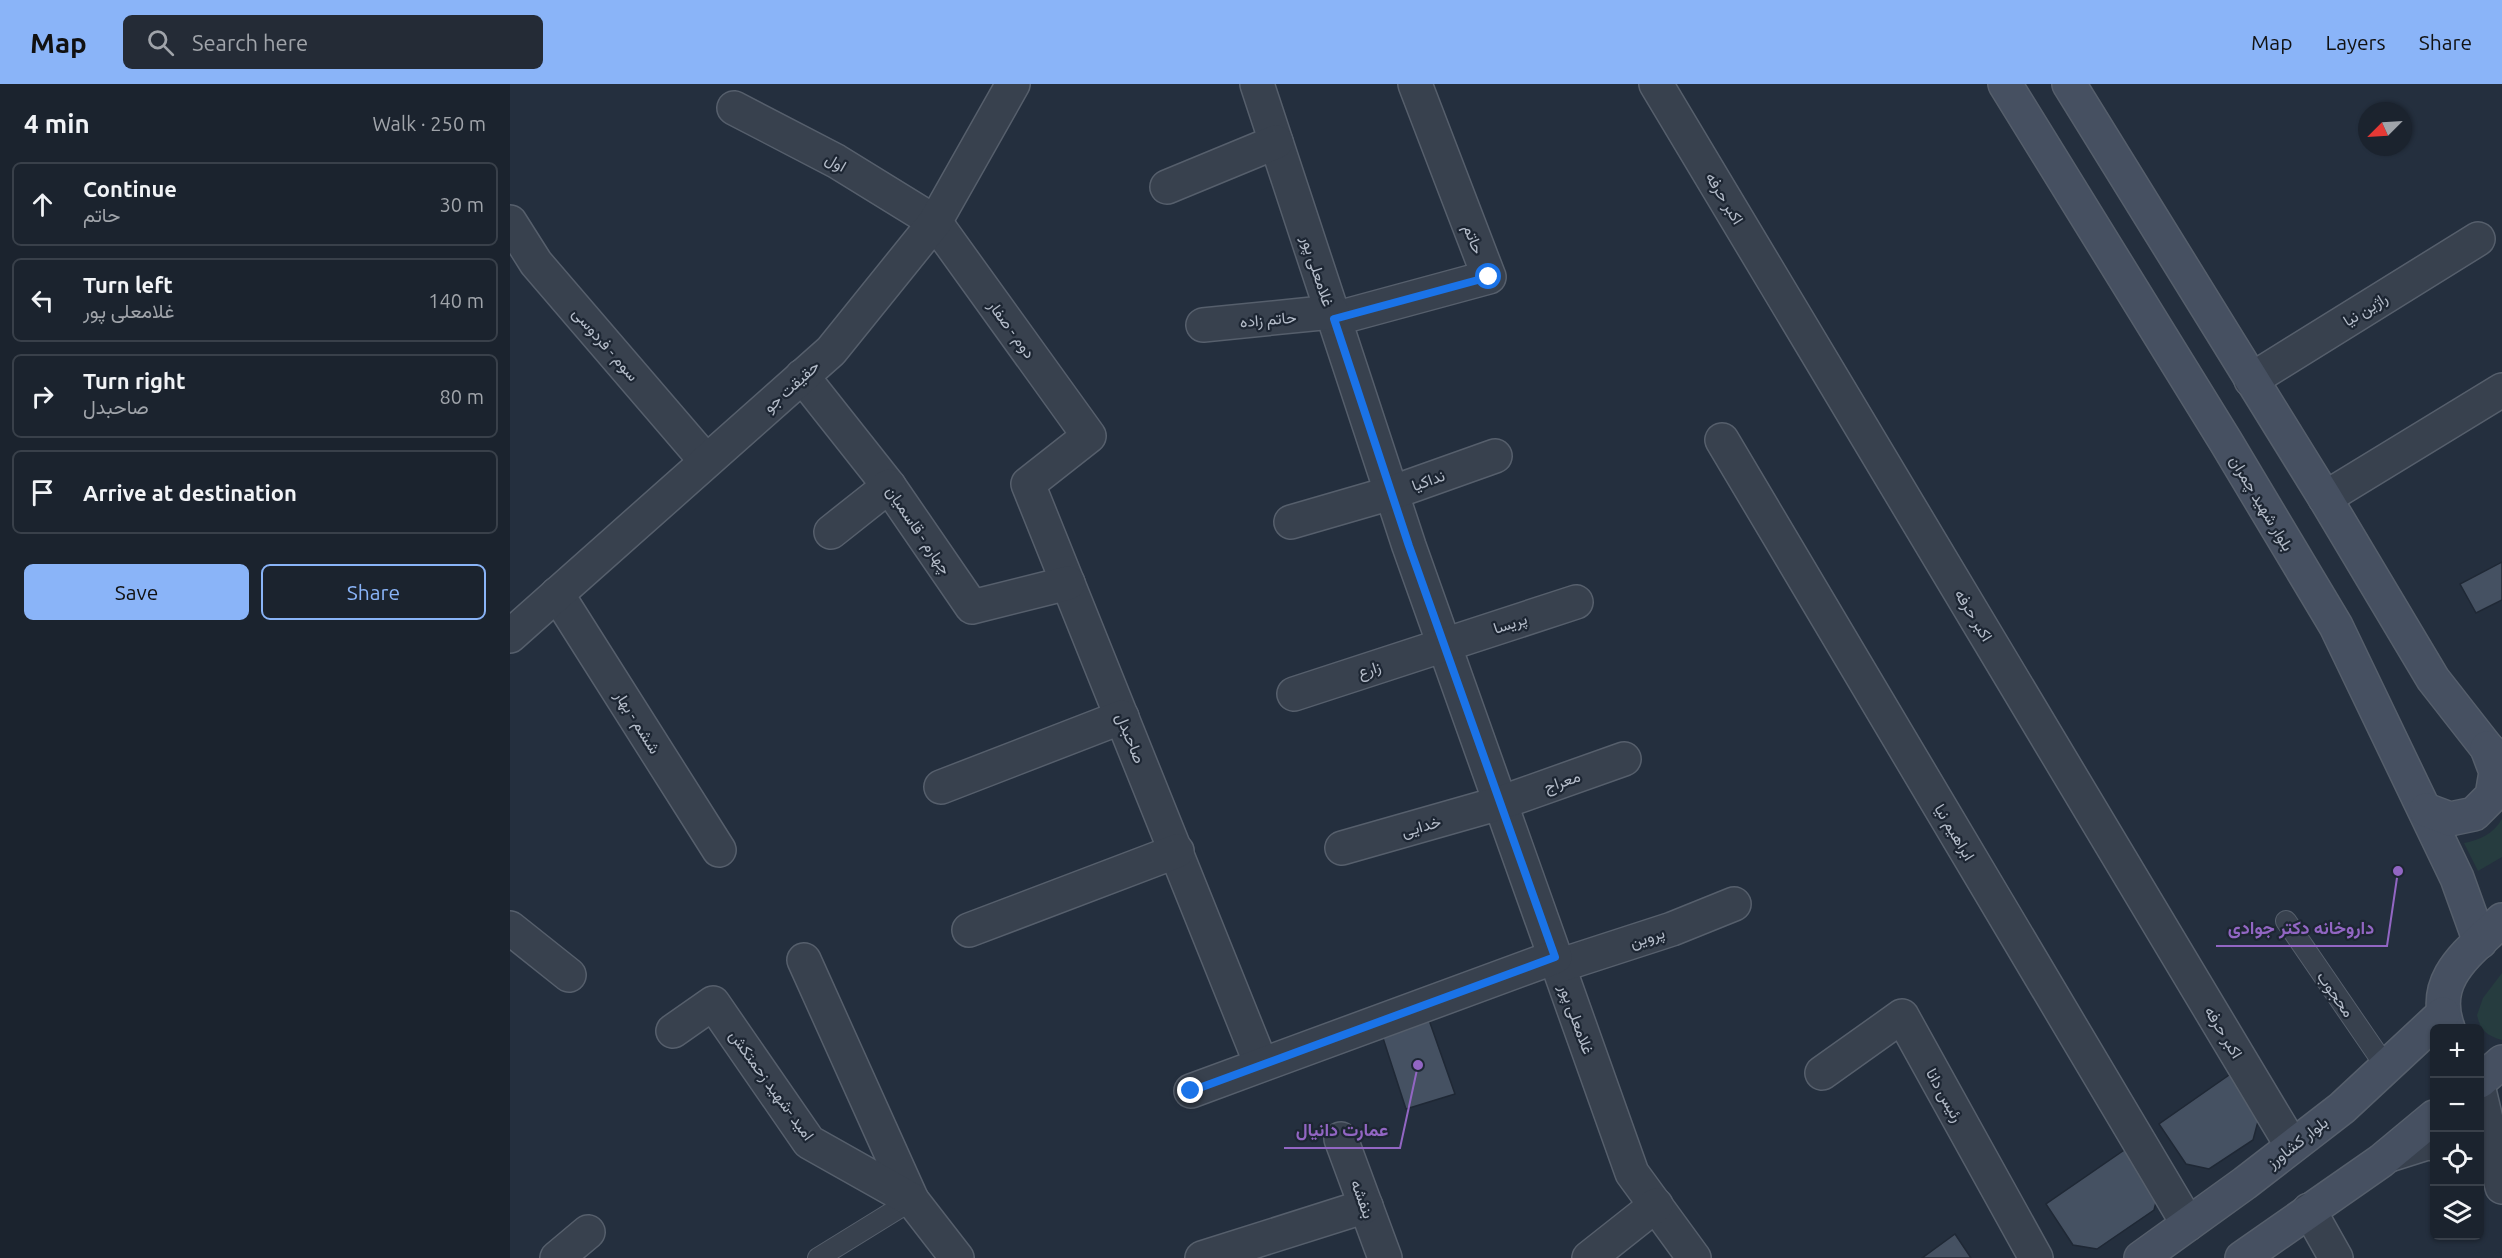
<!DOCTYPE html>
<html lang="en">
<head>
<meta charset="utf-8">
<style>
  body { margin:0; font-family:Ubuntu,Vazirmatn,sans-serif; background:#242b36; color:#f1f3f6 }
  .controls { position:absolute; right:18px; bottom:18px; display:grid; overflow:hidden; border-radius:9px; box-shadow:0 2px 4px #0004 }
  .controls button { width:54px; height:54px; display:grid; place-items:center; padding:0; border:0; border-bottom:2px solid #39404a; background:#1b232e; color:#f1f3f6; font:30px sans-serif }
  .compass { position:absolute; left:1848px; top:18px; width:54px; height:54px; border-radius:50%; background:#1b232e; box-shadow:0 2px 4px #0004; rotate:246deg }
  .stop { position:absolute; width:18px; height:18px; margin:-14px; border:4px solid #1a73e8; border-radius:50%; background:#fff }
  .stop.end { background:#1a73e8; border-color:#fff; box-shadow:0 2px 6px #0008 }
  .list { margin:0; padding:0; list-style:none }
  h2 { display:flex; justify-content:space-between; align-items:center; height:78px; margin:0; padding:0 24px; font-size:26px }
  h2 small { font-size:20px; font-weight:400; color:#a0a4aa }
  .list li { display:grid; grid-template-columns:39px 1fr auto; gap:18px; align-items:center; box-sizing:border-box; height:84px; margin:0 12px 12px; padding:0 12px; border:2px solid #39404a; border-radius:9px }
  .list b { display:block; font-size:22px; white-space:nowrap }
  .list p { margin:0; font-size:20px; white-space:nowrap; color:#a0a4aa }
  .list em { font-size:20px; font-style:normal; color:#a0a4aa }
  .actions { display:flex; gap:12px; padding:18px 24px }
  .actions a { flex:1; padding:14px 0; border:2px solid #8ab4f8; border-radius:9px; text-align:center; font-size:21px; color:#8ab4f8 }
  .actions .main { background:#8ab4f8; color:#111 }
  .icon { flex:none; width:33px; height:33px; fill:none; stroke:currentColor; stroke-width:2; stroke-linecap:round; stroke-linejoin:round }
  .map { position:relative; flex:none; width:1992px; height:1174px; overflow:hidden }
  header { display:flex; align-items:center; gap:36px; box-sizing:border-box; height:84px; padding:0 30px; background:#8ab4f8; color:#111 }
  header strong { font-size:28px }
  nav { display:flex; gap:33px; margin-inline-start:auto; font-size:21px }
  .search { width:420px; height:54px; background:#242b36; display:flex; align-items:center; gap:15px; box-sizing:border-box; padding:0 21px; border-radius:9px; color:#a0a4aa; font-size:22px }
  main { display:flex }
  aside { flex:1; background:#1b232e }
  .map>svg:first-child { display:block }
  .green { fill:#263c3f }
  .building { fill:#455162; stroke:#1f2835; stroke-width:1.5 }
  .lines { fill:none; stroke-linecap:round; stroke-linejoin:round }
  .service-casing { stroke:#565f6c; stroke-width:22 }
  .minor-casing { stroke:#565f6c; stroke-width:36 }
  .tertiary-casing { stroke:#565f6c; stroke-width:36 }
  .secondary-casing { stroke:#565f6c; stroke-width:36 }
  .service { stroke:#38414e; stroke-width:20 }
  .minor { stroke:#38414e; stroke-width:33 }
  .tertiary { stroke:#38414e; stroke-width:33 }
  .secondary { stroke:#465061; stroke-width:33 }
  .route { stroke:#1a73e8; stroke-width:8 }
  .labels { text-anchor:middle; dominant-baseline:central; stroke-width:4.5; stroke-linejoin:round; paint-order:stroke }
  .street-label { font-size:16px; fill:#b4bcc9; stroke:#1d2633 }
  .leader { fill:none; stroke:#9266c3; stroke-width:2 }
  .callout-dot { fill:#9266c3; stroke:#1d2633; stroke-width:2 }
  .callout-label { font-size:18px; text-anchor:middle; font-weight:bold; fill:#9266c3; stroke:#1d2633; stroke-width:4.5; stroke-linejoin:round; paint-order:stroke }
</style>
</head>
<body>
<header>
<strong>Map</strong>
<div class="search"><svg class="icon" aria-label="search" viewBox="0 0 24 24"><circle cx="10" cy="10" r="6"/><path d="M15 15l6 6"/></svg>Search here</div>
<nav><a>Map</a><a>Layers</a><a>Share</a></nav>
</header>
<main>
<aside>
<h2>4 min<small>Walk · 250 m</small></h2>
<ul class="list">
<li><svg class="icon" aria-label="ahead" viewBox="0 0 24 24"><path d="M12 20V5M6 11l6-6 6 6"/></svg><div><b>Continue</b><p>حاتم</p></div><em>30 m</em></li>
<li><svg class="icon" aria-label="left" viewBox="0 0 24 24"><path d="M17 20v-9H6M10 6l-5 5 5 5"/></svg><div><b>Turn left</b><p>غلامعلی پور</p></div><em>140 m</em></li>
<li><svg class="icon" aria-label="right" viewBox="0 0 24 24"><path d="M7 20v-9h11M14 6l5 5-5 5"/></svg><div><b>Turn right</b><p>صاحبدل</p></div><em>80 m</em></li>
<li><svg class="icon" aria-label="arrive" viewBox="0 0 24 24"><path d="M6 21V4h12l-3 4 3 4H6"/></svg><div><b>Arrive at destination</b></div></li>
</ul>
<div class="actions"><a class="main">Save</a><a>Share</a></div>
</aside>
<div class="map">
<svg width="1992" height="1174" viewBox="0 0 1992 1174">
  <rect width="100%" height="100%" fill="#242f3e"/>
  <g class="green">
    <path d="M 1992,735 L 1992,773 L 1968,787 L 1954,759 C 1970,756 1983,750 1992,735 Z"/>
    <path d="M 1992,889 L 1992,956 C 1977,952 1970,946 1967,931 L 1973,914 Z"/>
  </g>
  <g class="building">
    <polygon points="1992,478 1992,516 1966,529 1950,500"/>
    <polygon points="919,936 945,1010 896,1025 872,951"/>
    <polygon points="1722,989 1750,1030 1743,1056 1699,1085 1676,1080 1649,1040"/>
    <polygon points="1623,1060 1651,1099 1644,1126 1587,1165 1563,1161 1536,1120"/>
    <polygon points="1445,1150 1461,1174 1412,1174"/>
  </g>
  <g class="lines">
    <g class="service-casing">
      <g id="service">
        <polyline points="1776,837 1876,983"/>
        <polyline points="308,1174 402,1116"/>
      </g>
    </g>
    <g class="minor-casing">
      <g id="minor">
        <polyline points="747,0 899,462 1122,1089 1184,1174"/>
        <polyline points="1146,0 1782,1062"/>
        <polyline points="224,24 326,77 425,138 579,352 518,400 751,980"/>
        <polyline points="657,103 766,58"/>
        <polyline points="0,138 26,179 196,377"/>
        <polyline points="824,235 979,193 905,0"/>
        <polyline points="693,241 822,228"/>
        <polyline points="292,292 379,402 462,523 558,499"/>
        <polyline points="1741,296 1968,155"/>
        <polyline points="1212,356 1678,1140"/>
        <polyline points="1815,414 1992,306"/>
        <polyline points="781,438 881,409 985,372"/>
        <polyline points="321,448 379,402"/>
        <polyline points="47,510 209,766"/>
        <polyline points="0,552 321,267 425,138 503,0"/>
        <polyline points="784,610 1066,518"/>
        <polyline points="431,703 612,633"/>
        <polyline points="832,764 990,719 1114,675"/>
        <polyline points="0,844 59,891"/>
        <polyline points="459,846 667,767"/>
        <polyline points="294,876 402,1116"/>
        <polyline points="1048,882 1162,845 1224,820"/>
        <polyline points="163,947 203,919 299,1058 402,1116 447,1174"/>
        <polyline points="1312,989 1392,932 1526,1174"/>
        <polyline points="681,1007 1045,873"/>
        <polyline points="831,1055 875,1174"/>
        <polyline points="1799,1126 1826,1174"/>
        <polyline points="47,1174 78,1148"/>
        <polyline points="692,1174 856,1122"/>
        <polyline points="1079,1174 1146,1121"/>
      </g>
    </g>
    <g class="tertiary-casing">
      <g id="tertiary">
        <polyline points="1970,1010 1992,1103"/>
        <polyline points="1879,1071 1917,1059 1924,1060"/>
      </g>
    </g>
    <g class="secondary-casing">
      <g id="secondary">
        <polyline points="1495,0 1716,358 1826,542 1947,794 1970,858"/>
        <polyline points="1559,0 1815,414 1923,595 1977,664 1992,678"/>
        <polyline points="1916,726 1940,735 1964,730 1982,712 1986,688 1977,664"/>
        <path d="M 1938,944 C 1919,894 1960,868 1992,836"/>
        <polyline points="1970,997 1992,978"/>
        <polyline points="1631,1174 1735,1099 1832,1024 1933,930"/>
        <polyline points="1732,1174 1871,1077 1924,1033"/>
      </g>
    </g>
    <use href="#service" class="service"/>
    <use href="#minor" class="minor"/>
    <use href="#tertiary" class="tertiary"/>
    <use href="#secondary" class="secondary"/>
  </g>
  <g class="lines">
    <polyline class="route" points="681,1007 1045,873 899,462 824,235 979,193"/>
  </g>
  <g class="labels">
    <g class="street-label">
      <text transform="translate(326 78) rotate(30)">اول</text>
      <text transform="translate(1215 114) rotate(59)">اکبر حرفه</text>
      <text transform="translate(964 155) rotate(69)">حاتم</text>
      <text transform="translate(808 187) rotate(72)">غلامعلی پور</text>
      <text transform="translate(1855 225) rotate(-32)">راژین نیا</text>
      <text transform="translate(758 235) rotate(-5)">حاتم زاده</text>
      <text transform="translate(502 245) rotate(54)">دوم - صفار</text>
      <text transform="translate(96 260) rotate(49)">سوم - فردوسی</text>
      <text transform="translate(281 302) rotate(-42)">حقیقت جو</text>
      <text transform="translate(918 396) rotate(-20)">نداکیا</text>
      <text transform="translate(1752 419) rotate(59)">بلوار شهید چمران</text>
      <text transform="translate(409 446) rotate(56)">چهارم - قاسمیان</text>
      <text transform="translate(1464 531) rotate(59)">اکبر حرفه</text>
      <text transform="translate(1000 539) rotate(-18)">پریسا</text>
      <text transform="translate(859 585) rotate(-18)">زارع</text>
      <text transform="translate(128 638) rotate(58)">ششم - بهار</text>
      <text transform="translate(621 654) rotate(68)">صاحبدل</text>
      <text transform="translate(1052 697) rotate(-19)">معراج</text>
      <text transform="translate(911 742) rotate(-16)">خدایی</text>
      <text transform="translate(1445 748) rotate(59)">ابراهیم نیا</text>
      <text transform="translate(1137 853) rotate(-18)">پروین</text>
      <text transform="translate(1826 910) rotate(55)">محجوب</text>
      <text transform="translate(1067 935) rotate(70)">غلامعلی پور</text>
      <text transform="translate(1714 948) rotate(59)">اکبر حرفه</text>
      <text transform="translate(262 1001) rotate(54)">امید -شهید زحمتکش</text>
      <text transform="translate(1435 1011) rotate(61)">رئیس دانا</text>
      <text transform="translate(1787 1058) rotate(-38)">بلوار کشاورز</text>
      <text transform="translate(853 1115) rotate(70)">بنفشه</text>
    </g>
  </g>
  <path class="leader" d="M1888 787L1877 862H1706M908 981L890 1064H774"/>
  <g class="callout-dot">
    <circle cx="1888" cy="787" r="6"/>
    <circle cx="908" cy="981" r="6"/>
  </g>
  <g class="callout-label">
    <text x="1791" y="850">داروخانه دکتر جوادی</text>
    <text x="832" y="1052">عمارت دانیال</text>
  </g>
</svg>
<div class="controls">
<button>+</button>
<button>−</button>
<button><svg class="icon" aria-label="locate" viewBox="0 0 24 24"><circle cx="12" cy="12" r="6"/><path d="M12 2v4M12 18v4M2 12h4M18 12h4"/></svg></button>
<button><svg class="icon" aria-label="layers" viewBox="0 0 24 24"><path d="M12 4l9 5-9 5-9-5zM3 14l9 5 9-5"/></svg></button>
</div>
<svg class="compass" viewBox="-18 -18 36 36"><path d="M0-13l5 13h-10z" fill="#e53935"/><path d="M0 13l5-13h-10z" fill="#a0a4aa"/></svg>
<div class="stop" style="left:979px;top:193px"></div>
<div class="stop end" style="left:681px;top:1007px"></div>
</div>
</main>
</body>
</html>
